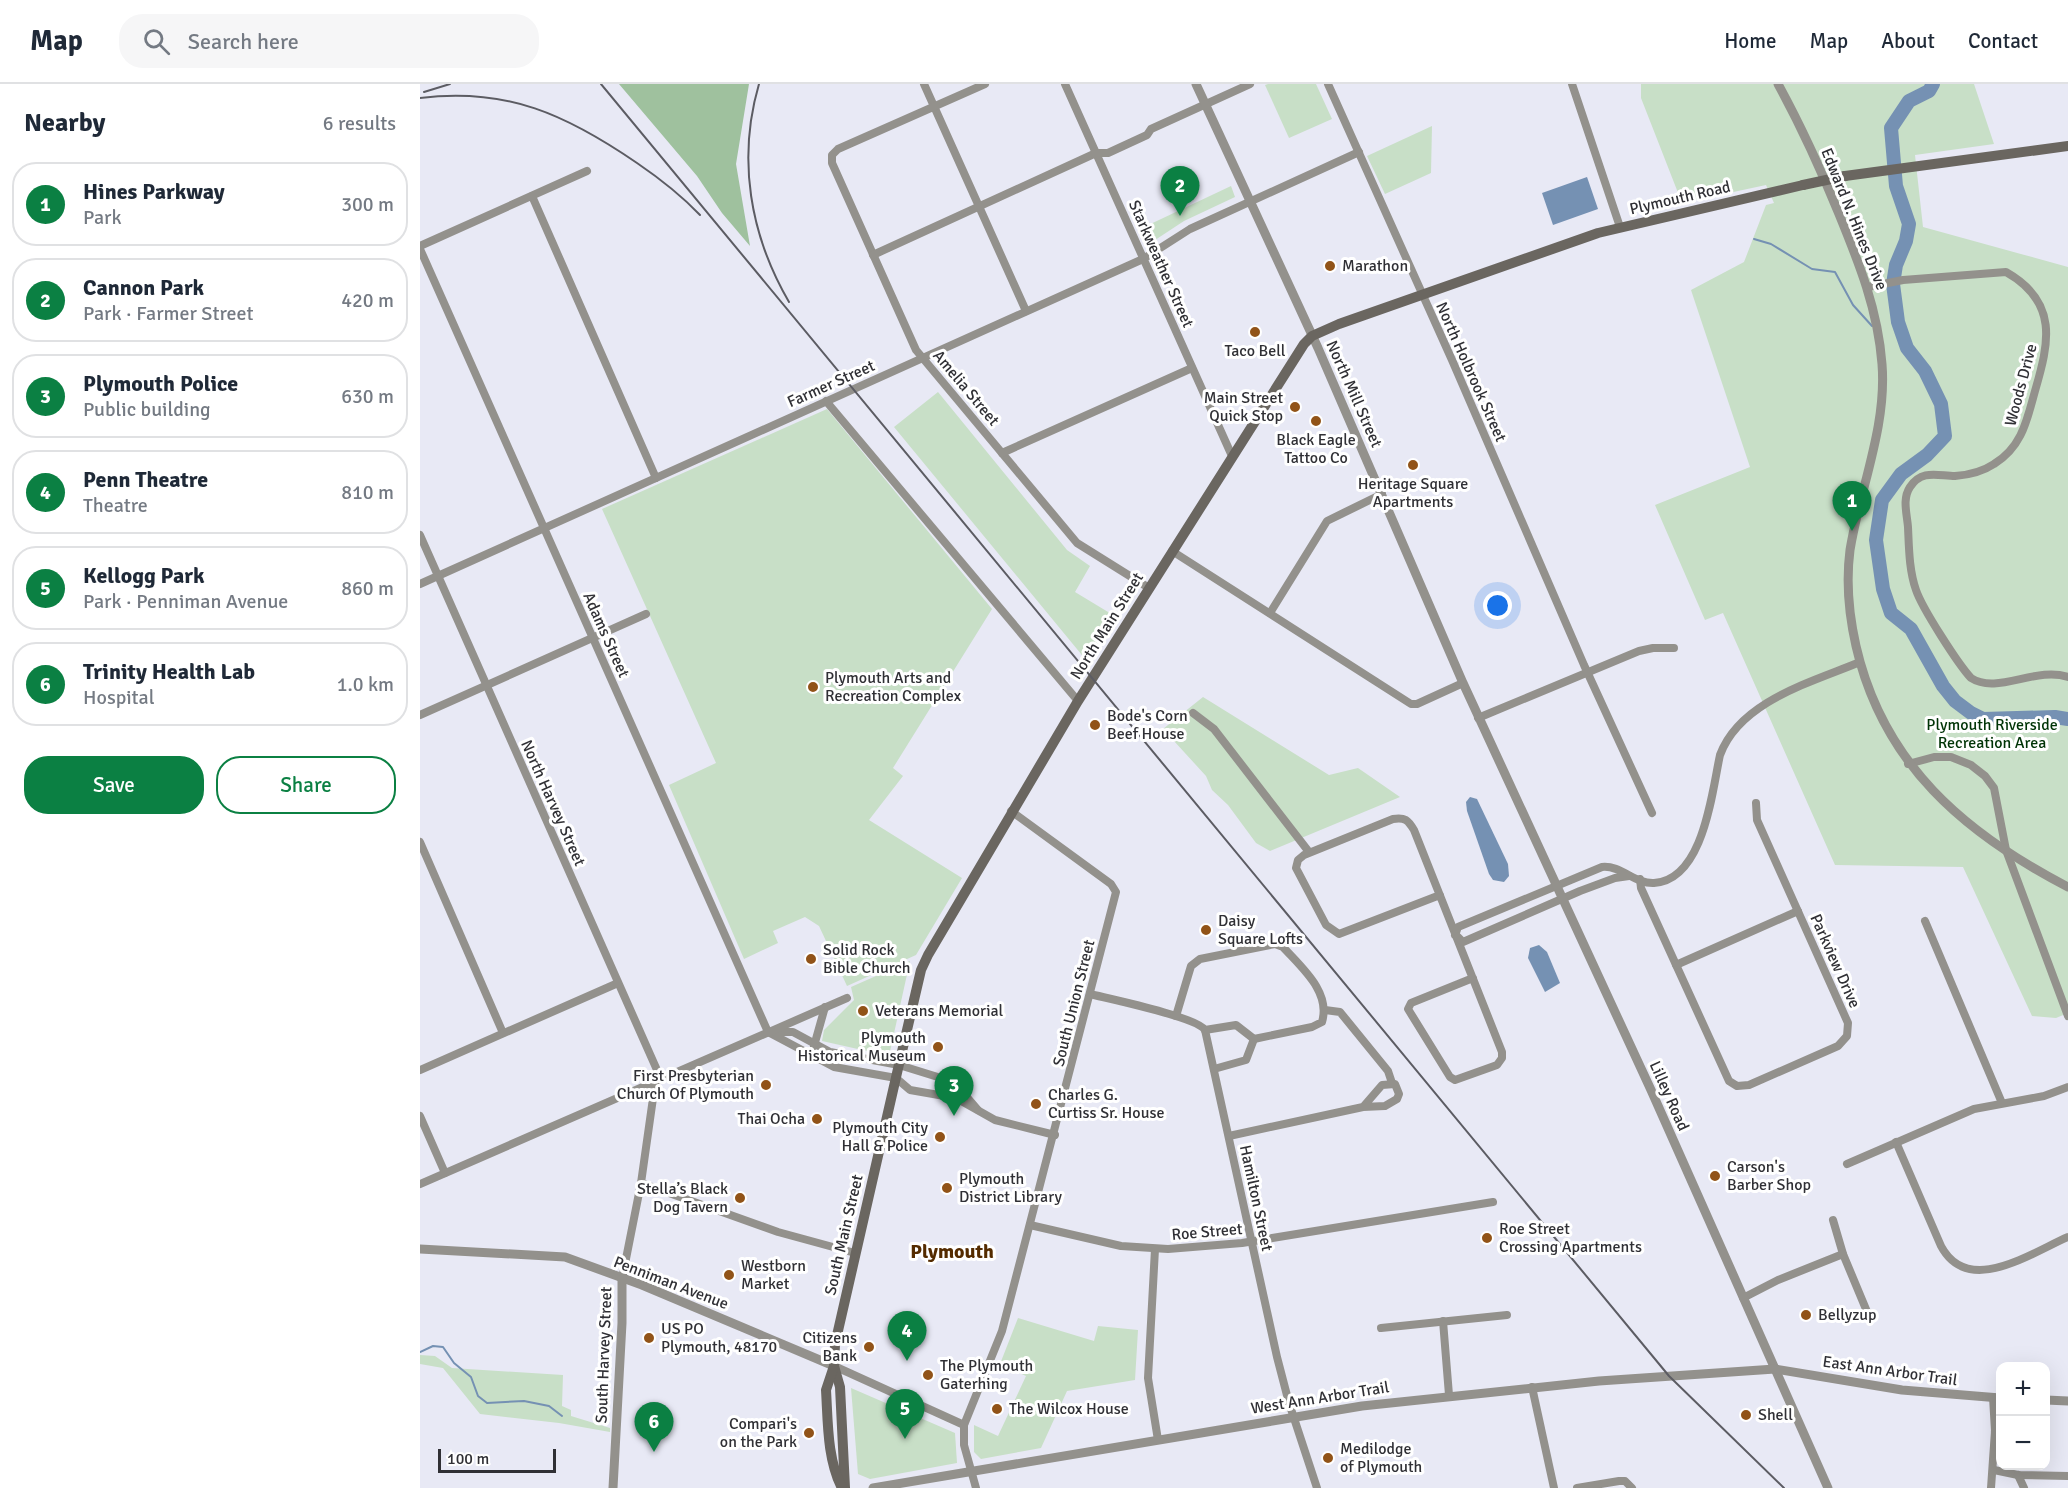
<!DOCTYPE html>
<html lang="en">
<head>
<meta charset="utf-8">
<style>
  body { margin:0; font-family:Signika,sans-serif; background:#f6f6f7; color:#1f2937 }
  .controls { position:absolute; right:18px; bottom:18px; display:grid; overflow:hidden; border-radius:12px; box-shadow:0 6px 24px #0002 }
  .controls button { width:54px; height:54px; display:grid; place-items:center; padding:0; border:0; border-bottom:2px solid #e0e1e3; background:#fff; color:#1f2937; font:30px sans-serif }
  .scale { position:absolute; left:18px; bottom:15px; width:118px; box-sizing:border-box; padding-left:6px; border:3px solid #303035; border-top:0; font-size:16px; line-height:21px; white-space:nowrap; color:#303035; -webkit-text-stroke:4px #fff; paint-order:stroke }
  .you { position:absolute; left:1078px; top:522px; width:21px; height:21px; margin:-15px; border:4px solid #fff; border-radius:50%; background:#1a73e8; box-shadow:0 0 0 9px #1a73e833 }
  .badge { display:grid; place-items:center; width:39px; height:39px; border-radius:50%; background:#0b8043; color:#fff; font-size:20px; font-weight:700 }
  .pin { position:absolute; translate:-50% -50px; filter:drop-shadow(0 2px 3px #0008) }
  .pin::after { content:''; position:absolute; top:32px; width:21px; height:18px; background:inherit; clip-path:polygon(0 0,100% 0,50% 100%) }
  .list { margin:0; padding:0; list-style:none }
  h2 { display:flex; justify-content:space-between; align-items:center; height:78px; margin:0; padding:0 24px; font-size:26px }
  h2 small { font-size:20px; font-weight:400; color:#747a83 }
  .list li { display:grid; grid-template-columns:39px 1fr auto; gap:18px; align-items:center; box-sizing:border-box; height:84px; margin:0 12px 12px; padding:0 12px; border:2px solid #e0e1e3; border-radius:24px }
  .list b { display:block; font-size:22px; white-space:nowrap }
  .list p { margin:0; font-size:20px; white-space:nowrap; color:#747a83 }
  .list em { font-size:20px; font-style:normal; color:#747a83 }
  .actions { display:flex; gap:12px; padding:18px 24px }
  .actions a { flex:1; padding:14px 0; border:2px solid #0b8043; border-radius:24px; text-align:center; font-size:21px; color:#0b8043 }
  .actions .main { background:#0b8043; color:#fff }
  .icon { flex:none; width:33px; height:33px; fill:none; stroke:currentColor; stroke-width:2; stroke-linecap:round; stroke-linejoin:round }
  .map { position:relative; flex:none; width:1648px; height:1404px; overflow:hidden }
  header { display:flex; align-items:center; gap:36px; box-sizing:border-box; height:84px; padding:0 30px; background:#fff; border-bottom:2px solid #e0e1e3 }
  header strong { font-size:28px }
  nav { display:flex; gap:33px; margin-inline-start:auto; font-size:21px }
  .search { width:420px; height:54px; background:#f6f6f7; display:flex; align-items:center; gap:15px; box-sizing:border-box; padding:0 21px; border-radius:24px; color:#747a83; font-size:22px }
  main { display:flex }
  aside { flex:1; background:#fff }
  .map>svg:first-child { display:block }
  .green { fill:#c8dfc7 }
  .forest { fill:#9fc19e }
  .water { fill:#7591b3 }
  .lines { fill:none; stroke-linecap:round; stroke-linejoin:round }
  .stream { stroke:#7591b3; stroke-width:2 }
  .river { stroke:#7591b3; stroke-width:14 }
  .minor { stroke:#93918c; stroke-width:8 }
  .tertiary { stroke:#93918c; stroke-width:9 }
  .secondary { stroke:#6a6660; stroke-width:10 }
  .rail { stroke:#5c5c63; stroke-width:2 }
  .secondary-bridge { stroke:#6a6660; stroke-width:10 }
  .poi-dot { fill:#915318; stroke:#fff; stroke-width:2 }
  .labels { text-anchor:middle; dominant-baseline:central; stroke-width:6; stroke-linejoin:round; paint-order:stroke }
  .street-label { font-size:16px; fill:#303035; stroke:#fff }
  .poi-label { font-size:16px; fill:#303035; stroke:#fff; text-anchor:start }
  .park-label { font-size:16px; fill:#003406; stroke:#fff }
  .quarter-label { font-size:20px; font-weight:bold; fill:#542b00; stroke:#fff }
</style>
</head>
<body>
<header>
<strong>Map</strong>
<div class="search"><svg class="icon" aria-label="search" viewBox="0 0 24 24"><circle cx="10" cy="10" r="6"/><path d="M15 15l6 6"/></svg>Search here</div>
<nav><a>Home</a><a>Map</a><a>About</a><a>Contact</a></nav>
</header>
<main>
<aside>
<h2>Nearby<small>6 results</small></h2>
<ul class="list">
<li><span class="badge">1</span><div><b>Hines Parkway</b><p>Park</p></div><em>300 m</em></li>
<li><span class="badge">2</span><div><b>Cannon Park</b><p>Park · Farmer Street</p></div><em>420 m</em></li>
<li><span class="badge">3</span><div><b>Plymouth Police</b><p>Public building</p></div><em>630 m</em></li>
<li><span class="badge">4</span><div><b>Penn Theatre</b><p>Theatre</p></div><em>810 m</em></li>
<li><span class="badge">5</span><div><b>Kellogg Park</b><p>Park · Penniman Avenue</p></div><em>860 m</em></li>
<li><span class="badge">6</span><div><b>Trinity Health Lab</b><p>Hospital</p></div><em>1.0 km</em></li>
</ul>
<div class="actions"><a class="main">Save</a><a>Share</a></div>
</aside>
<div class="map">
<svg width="1648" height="1404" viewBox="0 0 1648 1404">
  <rect width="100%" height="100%" fill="#e8e9f5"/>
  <g class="green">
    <polygon points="848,0 896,0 912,35 869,54 845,1"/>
    <polygon points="1221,0 1554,0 1574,60 1495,71 1503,143 1648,183 1648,929 1636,934 1612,932 1543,783 1415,781 1303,529 1285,536 1235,421 1330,383 1271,206 1324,178 1346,121 1354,119 1346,101 1262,119 1221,14"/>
    <polygon points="1012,42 1011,89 965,110 947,72"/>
    <polygon points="811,102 815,113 764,137 729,160 722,144"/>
    <polygon points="518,308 647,466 670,482 655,508 698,534 666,576 474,343"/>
    <polygon points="407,325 572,525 473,684 483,692 449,736 542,794 496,871 427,902 399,842 385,833 353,847 358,859 324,875 249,701 296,679 182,425"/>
    <polygon points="783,613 909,691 938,684 980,713 850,767 836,759 808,721 792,706 786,692 743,645"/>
    <polygon points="490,877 469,972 402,957 404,946 434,916 431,903"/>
    <polygon points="598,1234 674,1257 678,1242 718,1246 715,1296 647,1307 621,1364 561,1375 554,1368 554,1341 578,1352 606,1292 580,1280"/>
    <polygon points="0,1271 15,1272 32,1284 143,1291 142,1322 151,1326 151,1332 190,1344 190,1348 139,1339 60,1330 23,1284 0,1280"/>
    <polygon points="431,1304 535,1349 537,1379 450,1395 438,1390"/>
  </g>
  <polygon class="forest" points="199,0 329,0 316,80 330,162 302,129 277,92"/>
  <g class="water">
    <polygon points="1167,93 1178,125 1133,141 1122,109"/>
    <polygon points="1050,713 1057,715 1088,780 1089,792 1084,798 1073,796 1069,790 1047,727 1046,718"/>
    <polygon points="1119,861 1127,868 1140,899 1125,908 1108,874 1110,864"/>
  </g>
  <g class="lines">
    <g class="stream">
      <polyline points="1334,155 1351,160 1392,185 1415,188 1433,221 1452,242"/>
      <polyline points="0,1268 13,1262 23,1263 34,1279 51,1293 58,1312 67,1319 104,1317 129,1322 142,1332"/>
    </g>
    <polyline class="river" points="1513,0 1509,7 1489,17 1471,44 1476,102 1489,140 1486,157 1476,181 1473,200 1478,238 1487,264 1505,287 1521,320 1525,352 1507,371 1481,390 1462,416 1456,456 1463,505 1471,529 1491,545 1523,602 1535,617 1551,629 1563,635 1635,633 1648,635"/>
    <g class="minor">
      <polyline points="504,0 606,227"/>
      <polyline points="565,0 418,65 412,71 412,79 496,266 657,459 729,504"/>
      <polyline points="645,0 812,372"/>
      <polyline points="908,0 1032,276 1164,581 1232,729"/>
      <polyline points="1152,0 1200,143"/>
      <polyline points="112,112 236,394"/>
      <polyline points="0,162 167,87"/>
      <polyline points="0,165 348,948"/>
      <polyline points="453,171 676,69 688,69 727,51 731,45 830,0"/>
      <path d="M 1448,203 L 1483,196 L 1586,188 C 1639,218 1629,259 1615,307 C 1607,336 1602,363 1574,380 C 1562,388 1549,391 1535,392 C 1518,392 1502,385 1490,403 C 1482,415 1487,430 1488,443 C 1489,464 1489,486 1496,506 C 1502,524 1538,580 1551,594 C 1577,611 1616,582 1648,593"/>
      <polyline points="406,317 658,617"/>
      <polyline points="582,369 772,284"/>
      <polyline points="0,451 237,986 221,1099 202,1195"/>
      <polyline points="752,467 991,620 997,620 1043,599"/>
      <polyline points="0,500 723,175 770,145 939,68"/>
      <polyline points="850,529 907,437 962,410"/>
      <polyline points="773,629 794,645 889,768"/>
      <polyline points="0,631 226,530"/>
      <polyline points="1058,634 1219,567 1233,564 1254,564"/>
      <polyline points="1488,680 1514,673 1531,673 1551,681 1565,692 1574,704 1586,766 1648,932"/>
      <polyline points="0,758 83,949"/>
      <polyline points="1220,795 1221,804 1309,997 1317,1002 1329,1001 1418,962 1427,952 1428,939 1337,736 1336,719"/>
      <path d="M 1020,811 L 919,850 L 906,841 L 876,784 L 878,776 L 884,771 L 973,735 C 985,733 988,736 994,746 L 1082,968 L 1082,974 L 1077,981 L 1035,996 L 1030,993 L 988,925 L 991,919 L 1053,894"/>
      <polyline points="1505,837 1582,1019"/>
      <path d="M 1035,851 L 1038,843 L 1182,783 C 1201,781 1215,800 1234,799 C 1284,796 1292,707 1300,671 C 1320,617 1392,598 1440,578"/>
      <polyline points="1038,853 1043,858 1160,807 1195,794 1209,792"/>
      <polyline points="1256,881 1378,827"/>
      <path d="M 670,910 C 690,915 777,933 785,946 L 857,1273 L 869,1319 L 897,1404"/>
      <polyline points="905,926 920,928 968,987 972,999"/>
      <path d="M 756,932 L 771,882 L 780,875 L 855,860 L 863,863 C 882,884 911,908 902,938 L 892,943 L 834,955"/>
      <polyline points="785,946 816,941 834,955 826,976 794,985"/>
      <polyline points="348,948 414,983 476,994 490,1006 536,1014 575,1036 635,1051"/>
      <polyline points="355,948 373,948 410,968 479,981 534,998 558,1026"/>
      <polyline points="394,962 405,923"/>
      <polyline points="0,986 198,899"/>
      <polyline points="0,1032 25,1089"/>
      <polyline points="809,1052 943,1023 965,1022 977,1015 979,1010 975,1000 962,1001 943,1023"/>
      <path d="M 1476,1058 L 1521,1162 C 1548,1213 1611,1169 1648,1153"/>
      <polyline points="1427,1080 1554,1025 1624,1012 1648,1003"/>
      <polyline points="221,1099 358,1148 435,1169"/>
      <polyline points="0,1100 427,914"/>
      <polyline points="1413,1136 1423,1170 1448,1230"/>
      <polyline points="610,1141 701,1162 748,1165 822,1159 1073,1118"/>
      <polyline points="735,1165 728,1294 738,1356"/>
      <polyline points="1323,1214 1358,1196 1423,1170"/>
      <polyline points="1023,1237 1029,1311"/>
      <polyline points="961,1244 1087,1231"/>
      <polyline points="414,1282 544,1341"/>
      <polyline points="1112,1303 1134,1404"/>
      <polyline points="1575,1347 1579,1339 1580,1314"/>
      <polyline points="1574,1386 1598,1391 1648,1392"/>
      <polyline points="1598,1391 1604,1404"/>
      <polyline points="556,1404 544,1361 544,1341 582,1247 696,808 691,800 591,727"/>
      <polyline points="1157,1404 1199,1397 1205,1397 1212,1404"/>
      <polyline points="1571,1404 1575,1347 1573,1313"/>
    </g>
    <g class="tertiary">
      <polyline points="776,0 898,264 1043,599 1231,1006 1408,1404"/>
      <path d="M 1358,0 C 1381,42 1401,86 1419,130 C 1439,179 1458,226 1462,280 C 1467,343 1440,404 1430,466 C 1426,497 1429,531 1436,562 C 1463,680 1544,749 1648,803"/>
      <polyline points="0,1165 145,1173 222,1201 414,1282"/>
      <polyline points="1626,1316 1648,1317"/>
      <polyline points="193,1404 202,1239 202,1195"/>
      <polyline points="453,1404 942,1322 1179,1297 1355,1285 1482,1306 1580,1314"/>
    </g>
    <g class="secondary">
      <polyline points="1425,92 1648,62"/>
      <polyline points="414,1282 420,1303 425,1404"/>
      <path d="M 422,1404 C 407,1375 408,1338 406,1306 L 414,1282 L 415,1260 L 477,989 L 501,886 L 508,871 L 658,617 L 884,260 L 892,252 L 919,240 L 1178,149 L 1383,101"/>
    </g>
    <g class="rail">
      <polyline points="181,0 1249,1292 1364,1404"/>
      <path d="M 339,0 C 317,75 330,151 369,218"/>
      <polyline points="4,8 30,0"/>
      <path d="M 0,14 C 87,3 147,31 217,79 C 239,94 261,111 280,131"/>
    </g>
    <polyline class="secondary-bridge" points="1383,101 1425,92"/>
  </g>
  <g class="poi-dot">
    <circle cx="910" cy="182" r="6"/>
    <circle cx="835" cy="248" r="6"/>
    <circle cx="875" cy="323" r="6"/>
    <circle cx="896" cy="337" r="6"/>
    <circle cx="993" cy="381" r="6"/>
    <circle cx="393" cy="603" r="6"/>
    <circle cx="675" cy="641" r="6"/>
    <circle cx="786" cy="846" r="6"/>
    <circle cx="391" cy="875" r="6"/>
    <circle cx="443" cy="927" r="6"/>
    <circle cx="518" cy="963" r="6"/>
    <circle cx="346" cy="1001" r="6"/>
    <circle cx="616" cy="1020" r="6"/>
    <circle cx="397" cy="1035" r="6"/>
    <circle cx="520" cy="1053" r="6"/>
    <circle cx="1295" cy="1092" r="6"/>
    <circle cx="527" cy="1104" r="6"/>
    <circle cx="320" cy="1114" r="6"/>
    <circle cx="1067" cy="1154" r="6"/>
    <circle cx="309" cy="1191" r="6"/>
    <circle cx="1386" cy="1231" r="6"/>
    <circle cx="229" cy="1254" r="6"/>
    <circle cx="449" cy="1263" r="6"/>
    <circle cx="508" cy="1291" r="6"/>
    <circle cx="577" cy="1325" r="6"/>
    <circle cx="1326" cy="1331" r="6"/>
    <circle cx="389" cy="1349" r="6"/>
    <circle cx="908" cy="1374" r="6"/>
  </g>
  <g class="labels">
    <g class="street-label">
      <text transform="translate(1260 114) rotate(-13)">Plymouth Road</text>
      <text transform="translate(1434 135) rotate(68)">Edward N. Hines Drive</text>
      <text transform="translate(741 180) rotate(66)">Starkweather Street</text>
      <text transform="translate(1051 288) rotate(66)">North Holbrook Street</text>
      <text transform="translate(411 300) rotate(-24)">Farmer Street</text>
      <text transform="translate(1601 301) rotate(-75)">Woods Drive</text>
      <text transform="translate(546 304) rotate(50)">Amelia Street</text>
      <text transform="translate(934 310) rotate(66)">North Mill Street</text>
      <text transform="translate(687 542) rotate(-58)">North Main Street</text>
      <text transform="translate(186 551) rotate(66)">Adams Street</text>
      <text transform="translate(133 719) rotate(66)">North Harvey Street</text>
      <text transform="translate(1415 877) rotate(66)">Parkview Drive</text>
      <text transform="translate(654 919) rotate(-76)">South Union Street</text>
      <text transform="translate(1249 1012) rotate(66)">Lilley Road</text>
      <text transform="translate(836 1114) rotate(78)">Hamilton Street</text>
      <text transform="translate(787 1148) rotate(-5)">Roe Street</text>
      <text transform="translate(424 1151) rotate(-77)">South Main Street</text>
      <text transform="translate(251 1199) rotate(21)">Penniman Avenue</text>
      <text transform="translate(184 1271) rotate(-88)">South Harvey Street</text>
      <text transform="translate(1470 1287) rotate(8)">East Ann Arbor Trail</text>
      <text transform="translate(900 1314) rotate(-9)">West Ann Arbor Trail</text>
    </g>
    <g class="poi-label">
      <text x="922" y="182">Marathon</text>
      <text x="835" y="267" text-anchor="middle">Taco Bell</text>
      <text x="863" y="314" text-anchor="end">Main Street<tspan x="863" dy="18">Quick Stop</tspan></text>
      <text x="896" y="356" text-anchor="middle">Black Eagle<tspan x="896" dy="18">Tattoo Co</tspan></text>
      <text x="993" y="400" text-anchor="middle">Heritage Square<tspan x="993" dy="18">Apartments</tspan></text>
      <text x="405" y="594">Plymouth Arts and<tspan x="405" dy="18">Recreation Complex</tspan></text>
      <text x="687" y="632">Bode's Corn<tspan x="687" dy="18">Beef House</tspan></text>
      <text x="798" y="837">Daisy<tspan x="798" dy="18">Square Lofts</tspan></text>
      <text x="403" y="866">Solid Rock<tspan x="403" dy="18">Bible Church</tspan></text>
      <text x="455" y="927">Veterans Memorial</text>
      <text x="506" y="954" text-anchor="end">Plymouth<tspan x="506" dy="18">Historical Museum</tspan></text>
      <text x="334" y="992" text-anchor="end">First Presbyterian<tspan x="334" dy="18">Church Of Plymouth</tspan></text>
      <text x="628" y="1011">Charles G.<tspan x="628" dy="18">Curtiss Sr. House</tspan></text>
      <text x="385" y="1035" text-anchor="end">Thai Ocha</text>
      <text x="508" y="1044" text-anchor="end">Plymouth City<tspan x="508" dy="18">Hall &amp; Police</tspan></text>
      <text x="1307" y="1083">Carson's<tspan x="1307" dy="18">Barber Shop</tspan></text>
      <text x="539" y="1095">Plymouth<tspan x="539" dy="18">District Library</tspan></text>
      <text x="308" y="1105" text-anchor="end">Stella’s Black<tspan x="308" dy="18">Dog Tavern</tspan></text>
      <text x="1079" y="1145">Roe Street<tspan x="1079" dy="18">Crossing Apartments</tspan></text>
      <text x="321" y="1182">Westborn<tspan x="321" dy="18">Market</tspan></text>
      <text x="1398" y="1231">Bellyzup</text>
      <text x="241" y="1245">US PO<tspan x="241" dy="18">Plymouth, 48170</tspan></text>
      <text x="437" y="1254" text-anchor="end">Citizens<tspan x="437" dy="18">Bank</tspan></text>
      <text x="520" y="1282">The Plymouth<tspan x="520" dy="18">Gaterhing</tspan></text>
      <text x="589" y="1325">The Wilcox House</text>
      <text x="1338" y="1331">Shell</text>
      <text x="377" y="1340" text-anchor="end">Compari's<tspan x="377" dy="18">on the Park</tspan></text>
      <text x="920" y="1365">Medilodge<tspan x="920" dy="18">of Plymouth</tspan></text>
    </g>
    <g class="park-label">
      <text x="1572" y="641">Plymouth Riverside<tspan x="1572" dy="18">Recreation Area</tspan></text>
    </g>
    <g class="quarter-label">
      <text x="532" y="1167">Plymouth</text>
    </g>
  </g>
</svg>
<div class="controls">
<button>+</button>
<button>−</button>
</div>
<div class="scale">100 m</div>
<div class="you"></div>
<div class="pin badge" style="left:1432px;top:447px">1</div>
<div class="pin badge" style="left:760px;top:132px">2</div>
<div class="pin badge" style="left:534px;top:1032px">3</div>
<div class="pin badge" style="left:487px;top:1277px">4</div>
<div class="pin badge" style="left:485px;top:1355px">5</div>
<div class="pin badge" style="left:234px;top:1368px">6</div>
</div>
</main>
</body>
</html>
